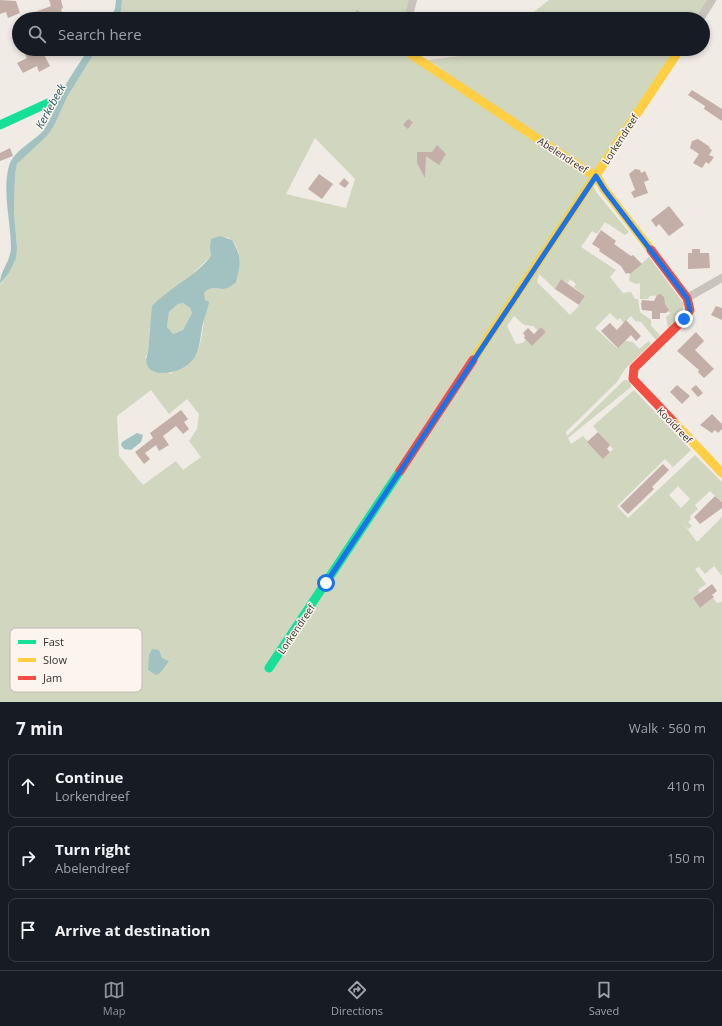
<!DOCTYPE html>
<html lang="en">
<head>
<meta charset="utf-8">
<style>
  body { margin:0; font-family:"Open Sans",sans-serif; background:#242831; color:#f1f3f6 }
  .stop { position:absolute; width:12px; height:12px; margin:-9px; border:3px solid #1a73e8; border-radius:50%; background:#fff }
  .stop.end { background:#1a73e8; border-color:#fff; box-shadow:0 1px 4px #0008 }
  .list { margin:0; padding:0; list-style:none }
  h2 { display:flex; justify-content:space-between; align-items:center; height:52px; margin:0; padding:0 16px; font-size:17px }
  h2 small { font-size:13px; font-weight:400; color:#9ea1a6 }
  .list li { display:grid; grid-template-columns:26px 1fr auto; gap:12px; align-items:center; box-sizing:border-box; height:64px; margin:0 8px 8px; padding:0 8px; border:1px solid #363941; border-radius:8px }
  .list b { display:block; font-size:15px; white-space:nowrap }
  .list p { margin:0; font-size:13px; white-space:nowrap; color:#9ea1a6 }
  .list em { font-size:13px; font-style:normal; color:#9ea1a6 }
  .icon { flex:none; width:22px; height:22px; fill:none; stroke:currentColor; stroke-width:2; stroke-linecap:round; stroke-linejoin:round }
  .map { position:relative; flex:none; width:722px; height:702px; overflow:hidden }
  .search { position:absolute; background:#171b24; box-shadow:0 2px 6px #0003; left:12px; right:12px; top:12px; height:44px; display:flex; align-items:center; gap:10px; box-sizing:border-box; padding:0 14px; border-radius:22px; color:#9ea1a6; font-size:15px }
  .sheet { height:268px; background:#171b24 }
  nav { display:flex; justify-content:space-around; align-items:center; box-sizing:border-box; height:56px; border-top:1px solid #363941; background:#171b24; font-size:11px; color:#9ea1a6 }
  nav a { display:grid; justify-items:center; gap:2px }
  nav .on { color:#8c9099 }
  .map>svg:first-child { display:block }
  .green { fill:#d1d6bf; fill-rule:evenodd }
  .water { fill:#a1c2c1; fill-rule:evenodd }
  .building { fill:#c3afa7 }
  .lines { fill:none; stroke-linecap:round; stroke-linejoin:round }
  .street { stroke:#c9c3be; stroke-width:8 }
  .fast { stroke:#16e098; stroke-width:9 }
  .slow { stroke:#ffcf43; stroke-width:9 }
  .jam { stroke:#f24e42; stroke-width:9 }
  .route { stroke:#1a73e8; stroke-width:5 }
  .labels { text-anchor:middle; dominant-baseline:central; stroke-width:3; stroke-linejoin:round; paint-order:stroke }
  .street-label { font-size:10px; fill:#3b302b; stroke:#fbf5ee }
  .water-label { font-size:11px; font-style:italic; fill:#1f5a5e; stroke:#fbf5ee }
  .key { fill:#fbf5ee; stroke:#c1bab4; stroke-width:1 }
  .key-label { font-size:11px; fill:#3b302b }
</style>
</head>
<body>
<div class="map">
<svg width="722" height="702" viewBox="0 0 722 702">
  <rect width="100%" height="100%" fill="#f0ebe5"/>
  <g class="green">
    <polygon points="122,0 411,0 405,19 116,19 121,11"/>
    <polygon points="549,0 709,0 696,19 525,19"/>
    <path d="M 97,49 L 398,49 L 587,174 L 597,193 L 629,232 L 625,235 L 605,222 L 597,234 L 592,231 L 581,247 L 616,270 L 610,277 L 623,293 L 631,292 L 635,299 L 638,299 L 640,312 L 651,320 L 651,326 L 660,335 L 656,340 L 641,322 L 635,321 L 631,316 L 624,323 L 620,318 L 617,320 L 610,313 L 595,328 L 617,348 L 625,341 L 633,342 L 639,349 L 649,341 L 651,344 L 625,369 L 617,382 L 566,432 L 567,436 L 624,380 L 627,380 L 631,384 L 631,387 L 568,438 L 571,444 L 583,436 L 604,458 L 613,449 L 593,426 L 634,390 L 691,450 L 673,467 L 665,459 L 617,506 L 628,518 L 695,455 L 722,482 L 722,500 L 721,501 L 710,491 L 695,505 L 698,509 L 690,516 L 691,519 L 688,522 L 692,526 L 688,529 L 682,522 L 697,542 L 722,517 L 722,576 L 714,566 L 705,574 L 699,567 L 695,569 L 706,584 L 698,590 L 700,593 L 693,598 L 700,608 L 713,598 L 717,603 L 722,602 L 722,702 L 0,702 L 0,285 L 9,273 L 17,247 L 14,213 L 15,175 L 17,164 L 47,136 L 54,126 L 67,97 ZM 315,138 L 355,179 L 346,208 L 286,194 ZM 227,237 C 245,247 239,268 236,283 C 233,285 228,288 224,289 C 215,290 211,285 204,293 C 205,308 204,343 195,355 C 188,365 180,368 170,374 L 145,358 L 148,352 L 150,327 L 187,279 L 211,256 L 210,248 ZM 539,274 L 555,289 L 561,279 L 568,283 L 570,279 L 576,284 L 574,287 L 585,296 L 578,307 L 570,315 L 537,282 ZM 514,316 L 524,325 L 533,326 L 538,331 L 541,327 L 546,332 L 532,346 L 526,340 L 522,343 L 516,344 L 507,326 ZM 151,390 L 169,414 L 187,399 L 199,414 L 197,429 L 189,441 L 201,457 L 183,470 L 176,461 L 143,485 L 119,456 L 117,416 ZM 678,486 L 690,499 L 681,508 L 669,495 ZM 159,650 L 164,666 L 163,668 L 148,670 L 149,663 Z"/>
    <polygon points="487,49 677,49 594,173 428,60 483,53"/>
    <polygon points="649,257 684,304 682,314 668,328 666,317 671,313 668,312 668,307 665,306 663,295 650,296 648,299 640,299 640,283 636,284 629,281 630,274"/>
    <polygon points="183,303 190,308 192,313 183,330 173,334 167,327 169,312 178,304"/>
  </g>
  <g class="water">
    <polygon points="116,0 122,0 121,11 116,19 109,19 115,9"/>
    <path d="M 89,49 L 97,49 L 67,97 L 54,126 L 47,136 L 17,164 L 15,175 L 14,213 L 17,247 L 16,258 L 9,273 L 0,284 C 0,270 10,263 11,248 C 11,222 2,191 9,166 C 14,150 33,142 43,131 C 52,120 55,105 61,93 C 70,77 79,63 89,49 Z"/>
    <path d="M 220,236 L 232,240 C 243,259 240,263 236,283 C 232,285 228,289 223,289 C 214,289 211,286 204,293 L 205,300 L 209,302 C 208,309 205,315 203,323 C 200,334 201,348 194,358 C 182,377 137,381 148,352 L 152,306 C 170,287 195,277 211,256 L 210,248 L 211,239 ZM 183,303 L 190,308 L 192,313 L 183,330 L 173,334 L 167,327 L 169,312 L 178,304 Z"/>
    <polygon points="137,433 143,435 141,442 131,450 124,449 121,445 122,442"/>
    <polygon points="152,649 159,650 162,658 169,661 160,673 156,675 148,670 149,655"/>
  </g>
  <g class="building">
    <polygon points="0,0 16,1 20,13 8,18 6,12 0,14"/>
    <polygon points="49,0 61,0 63,8 61,9 62,13 59,14 61,19 38,19 35,12 51,6"/>
    <polygon points="357,10 370,19 351,19"/>
    <polygon points="37,49 41,49 50,66 39,72 37,66 23,73 17,63 27,58 25,55"/>
    <polygon points="692,90 722,109 722,121 704,109 705,106 688,95"/>
    <polygon points="408,119 413,122 408,129 403,125"/>
    <polygon points="698,139 710,147 709,148 712,150 709,155 714,157 709,164 706,162 702,168 693,163 699,154 690,148 692,141"/>
    <polygon points="437,145 446,154 439,165 426,156 425,178 417,163 417,152 432,152"/>
    <polygon points="10,148 13,156 0,161 0,153"/>
    <polygon points="635,169 640,170 641,173 645,171 649,180 644,182 648,193 634,198 631,192 635,190 629,174"/>
    <polygon points="319,174 333,184 322,199 308,189"/>
    <polygon points="344,178 349,183 345,188 339,184"/>
    <polygon points="669,206 684,225 669,236 659,224 656,227 651,220"/>
    <polygon points="601,230 616,241 614,244 631,256 633,255 642,264 630,274 628,273 626,274 621,266 599,251 600,249 592,244"/>
    <polygon points="692,249 700,249 700,253 709,253 710,268 688,269 688,253 692,253"/>
    <polygon points="561,279 585,296 579,305 555,289"/>
    <polygon points="661,294 664,297 665,304 669,310 666,313 660,313 660,319 652,319 652,311 642,310 641,304 642,300 654,301 657,295"/>
    <polygon points="716,306 722,308 722,320 711,315"/>
    <polygon points="626,320 641,336 636,341 631,335 618,348 601,331 610,323 617,330"/>
    <polygon points="541,327 546,332 532,346 524,338 525,336 523,333 528,328 534,334"/>
    <polygon points="696,332 704,341 695,350 714,369 704,378 698,372 699,370 677,351"/>
    <polygon points="677,385 690,396 682,404 670,392"/>
    <polygon points="696,385 703,393 698,397 691,389"/>
    <polygon points="181,410 188,419 184,422 189,429 183,434 176,426 163,436 169,445 159,451 156,445 145,453 150,459 144,464 135,452 153,438 150,433"/>
    <polygon points="712,414 722,424 722,429 718,433 715,430 712,433 700,425"/>
    <polygon points="598,432 610,445 607,449 610,452 603,459 587,442"/>
    <polygon points="663,464 669,470 652,487 654,489 628,514 620,506"/>
    <polygon points="715,496 722,502 722,508 700,524 694,517"/>
    <polygon points="712,584 717,591 712,595 714,597 700,608 693,598"/>
  </g>
  <g class="lines">
    <g class="street">
      <polyline points="408,19 413,0"/>
      <polyline points="700,19 712,0"/>
      <polyline points="687,298 722,278"/>
    </g>
    <g class="fast">
      <polyline points="0,125 48,103"/>
      <polyline points="269,668 400,471"/>
    </g>
    <g class="slow">
      <polyline points="403,49 588,172 596,175 604,189 651,250"/>
      <polyline points="473,360 680,49"/>
      <polyline points="673,421 722,473"/>
    </g>
    <g class="jam">
      <polyline points="651,250 687,298 690,310 684,319 634,368 633,379 673,421"/>
      <polyline points="400,471 473,360"/>
    </g>
  </g>
  <g class="lines">
    <polyline class="route" points="326,583 596,176 604,189 687,298 690,310 684,319"/>
  </g>
  <g class="labels">
    <g class="street-label">
      <text transform="translate(620 139) rotate(-57)">Lorkendreef</text>
      <text transform="translate(563 155) rotate(33)">Abelendreef</text>
      <text transform="translate(675 425) rotate(46)">Kooidreef</text>
      <text transform="translate(296 629) rotate(-56)">Lorkendreef</text>
    </g>
    <g class="water-label">
      <text transform="translate(50 106) rotate(-61)">Kerkebeek</text>
    </g>
  </g>
  <rect x="10" y="628" width="132" height="64" rx="6" class="key"/>
  <rect x="18" y="640" width="18" height="4" fill="#16e098"/>
  <rect x="18" y="658" width="18" height="4" fill="#ffcf43"/>
  <rect x="18" y="676" width="18" height="4" fill="#f24e42"/>
  <g class="key-label">
    <text x="43" y="646">Fast</text>
    <text x="43" y="664">Slow</text>
    <text x="43" y="682">Jam</text>
  </g>
</svg>
<div class="stop" style="left:326px;top:583px"></div>
<div class="stop end" style="left:684px;top:319px"></div>
<div class="search"><svg class="icon" aria-label="search" viewBox="0 0 24 24"><circle cx="10" cy="10" r="6"/><path d="M15 15l6 6"/></svg>Search here</div>
</div>
<section class="sheet">
<h2>7 min<small>Walk · 560 m</small></h2>
<ul class="list">
<li><svg class="icon" aria-label="ahead" viewBox="0 0 24 24"><path d="M12 20V5M6 11l6-6 6 6"/></svg><div><b>Continue</b><p>Lorkendreef</p></div><em>410 m</em></li>
<li><svg class="icon" aria-label="right" viewBox="0 0 24 24"><path d="M7 20v-9h11M14 6l5 5-5 5"/></svg><div><b>Turn right</b><p>Abelendreef</p></div><em>150 m</em></li>
<li><svg class="icon" aria-label="arrive" viewBox="0 0 24 24"><path d="M6 21V4h12l-3 4 3 4H6"/></svg><div><b>Arrive at destination</b></div></li>
</ul>
</section>
<nav>
<a class="on"><svg class="icon" aria-label="map" viewBox="0 0 24 24"><path d="M3 6l6-2 6 2 6-2v14l-6 2-6-2-6 2zM9 4v14M15 6v14"/></svg>Map</a>
<a><svg class="icon" aria-label="directions" viewBox="0 0 24 24"><path d="M12 3l9 9-9 9-9-9zM9 14v-3h6M13 9l2 2-2 2"/></svg>Directions</a>
<a><svg class="icon" aria-label="saved" viewBox="0 0 24 24"><path d="M7 4h10v16l-5-4-5 4z"/></svg>Saved</a>
</nav>
</body>
</html>
